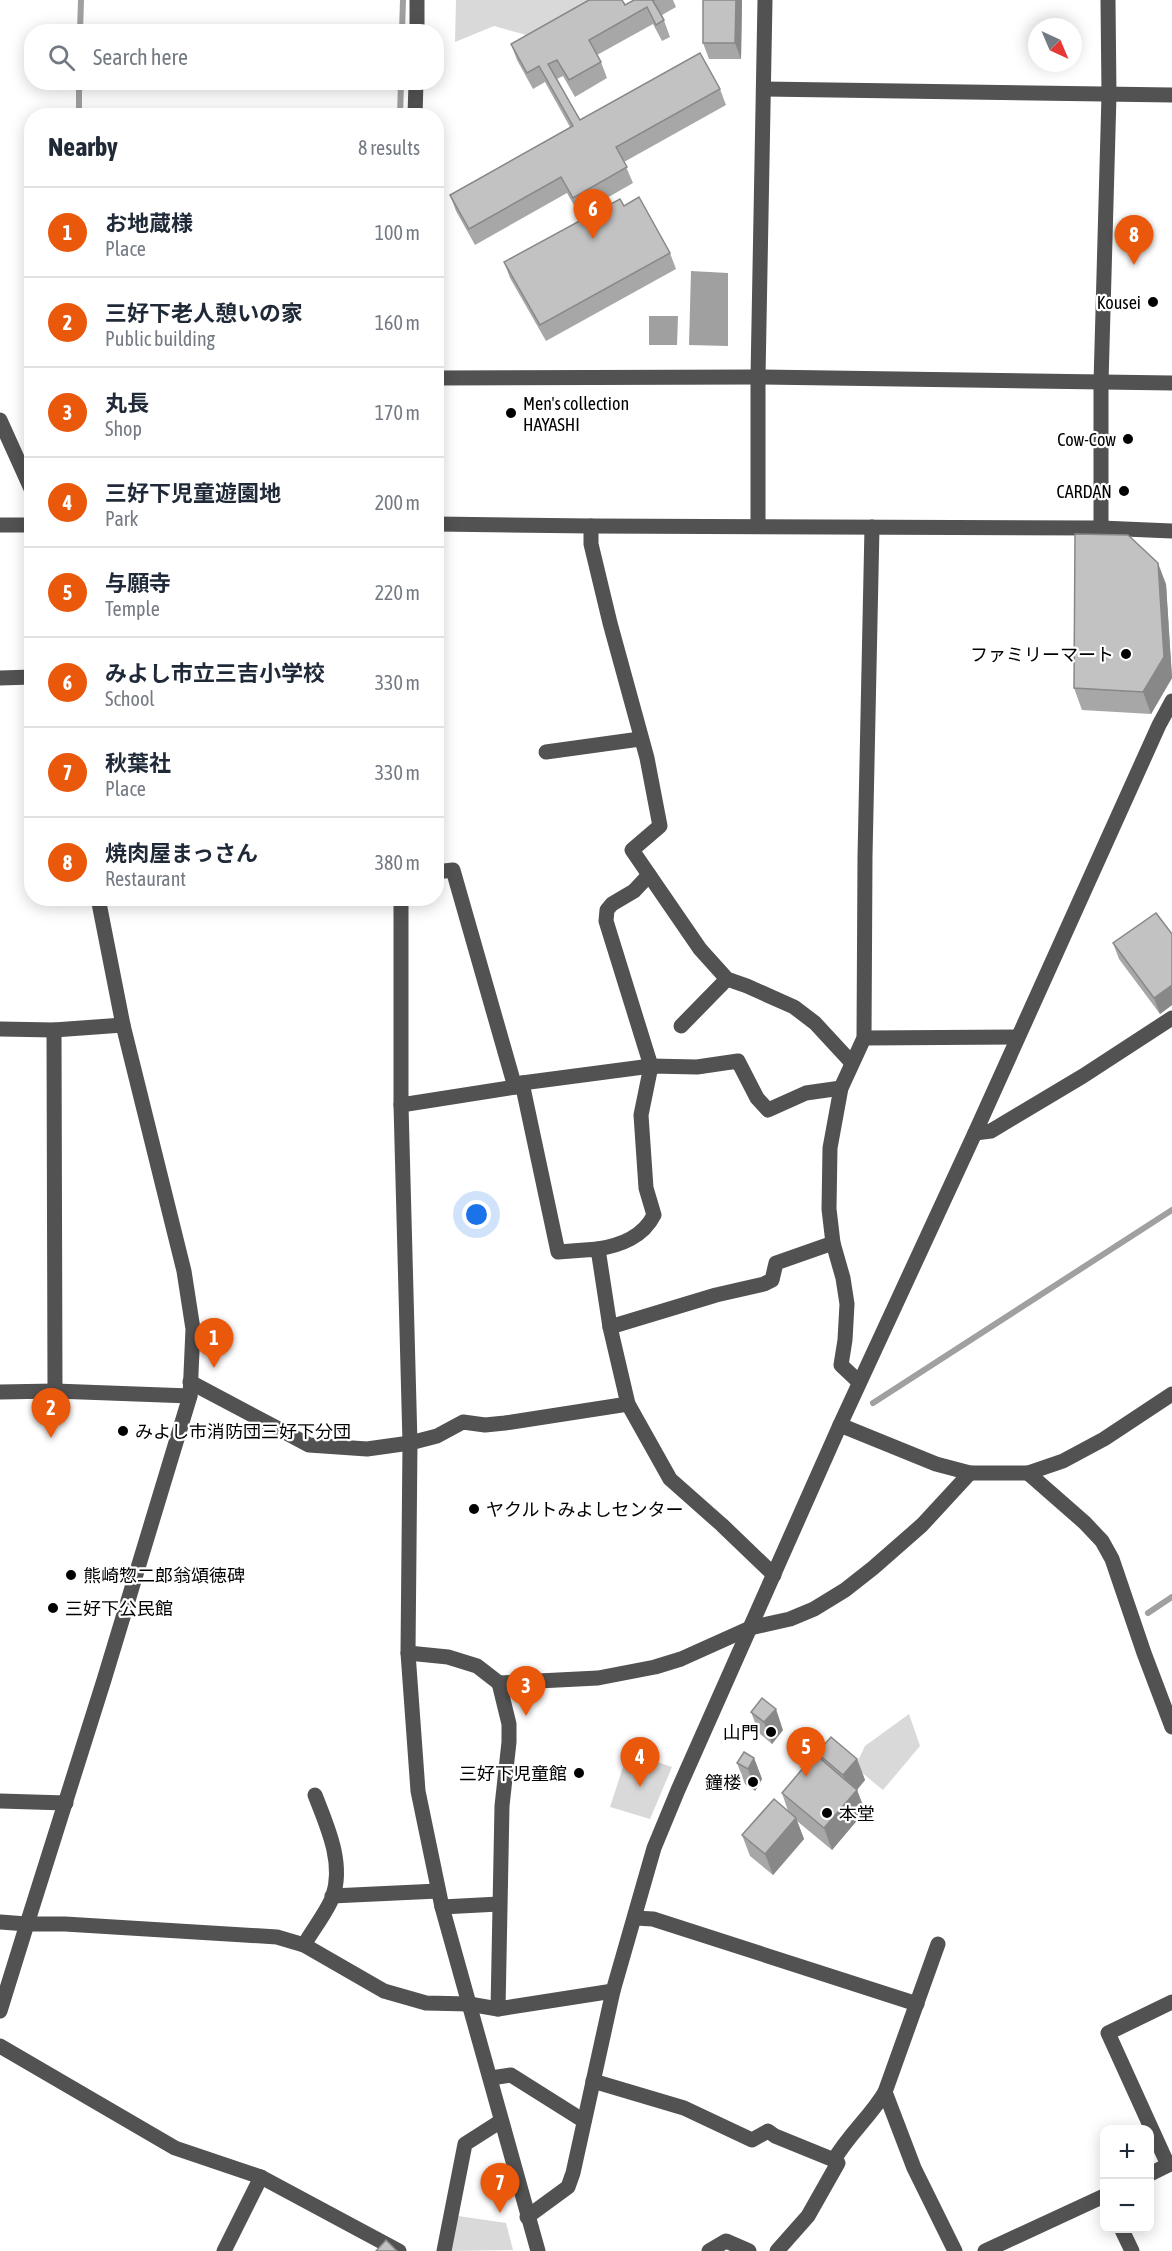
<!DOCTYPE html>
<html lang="en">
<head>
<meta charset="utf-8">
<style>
  body { margin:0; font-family:"Asap Condensed","Noto Sans JP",sans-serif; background:#f6f6f7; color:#1f2937 }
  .controls { position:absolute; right:18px; bottom:18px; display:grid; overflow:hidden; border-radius:12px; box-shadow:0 3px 15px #0003 }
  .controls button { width:54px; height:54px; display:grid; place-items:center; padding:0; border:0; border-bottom:2px solid #e0e1e3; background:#fff; color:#1f2937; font:30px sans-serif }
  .compass { position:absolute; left:1028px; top:18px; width:54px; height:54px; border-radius:50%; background:#fff; box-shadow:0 3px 15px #0003; rotate:136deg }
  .you { position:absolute; left:477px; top:1215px; width:21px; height:21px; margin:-15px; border:4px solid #fff; border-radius:50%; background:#1a73e8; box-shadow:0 0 0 9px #1a73e833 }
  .badge { display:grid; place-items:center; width:39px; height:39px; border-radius:50%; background:#ea580c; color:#fff; font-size:20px; font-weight:700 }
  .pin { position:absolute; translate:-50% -50px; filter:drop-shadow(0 2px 3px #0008) }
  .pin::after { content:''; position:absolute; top:32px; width:21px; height:18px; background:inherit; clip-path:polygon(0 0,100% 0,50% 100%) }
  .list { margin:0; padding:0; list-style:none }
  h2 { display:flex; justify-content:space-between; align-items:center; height:78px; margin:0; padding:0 24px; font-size:26px }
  h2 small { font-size:20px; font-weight:400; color:#747a83 }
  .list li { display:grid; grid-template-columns:39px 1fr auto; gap:18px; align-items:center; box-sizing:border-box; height:90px; padding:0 24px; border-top:2px solid #e0e1e3 }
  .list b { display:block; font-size:22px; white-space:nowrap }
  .list p { margin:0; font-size:20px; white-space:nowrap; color:#747a83 }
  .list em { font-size:20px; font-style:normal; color:#747a83 }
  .icon { flex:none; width:33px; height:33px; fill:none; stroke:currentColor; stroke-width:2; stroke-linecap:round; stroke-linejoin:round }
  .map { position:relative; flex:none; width:1172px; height:2251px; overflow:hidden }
  .search { position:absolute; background:#fff; box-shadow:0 3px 15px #0003; left:24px; top:24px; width:420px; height:66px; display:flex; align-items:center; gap:15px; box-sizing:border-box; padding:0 21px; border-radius:24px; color:#747a83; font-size:22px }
  .panel { position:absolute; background:#fff; box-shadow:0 3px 15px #0003; left:24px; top:108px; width:420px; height:798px; border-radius:24px }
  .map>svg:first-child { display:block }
  .green { fill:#d9d9d9 }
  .water { fill:#a0a0a0 }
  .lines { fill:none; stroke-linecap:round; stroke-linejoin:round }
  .stream { stroke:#a0a0a0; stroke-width:6 }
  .minor { stroke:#525252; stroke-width:15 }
  .wall { fill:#a7a7a7 }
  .shaded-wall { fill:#888 }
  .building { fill:#c2c2c2; stroke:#888; stroke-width:1.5 }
  .poi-dot { fill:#000; stroke:#fff; stroke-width:2 }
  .labels { text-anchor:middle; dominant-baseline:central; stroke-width:4.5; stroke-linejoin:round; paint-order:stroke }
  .poi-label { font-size:18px; fill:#000; stroke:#fff; text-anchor:end }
</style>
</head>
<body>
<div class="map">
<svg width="1172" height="2251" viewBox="0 0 1172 2251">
  <rect width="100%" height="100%" fill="#fff"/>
  <g class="green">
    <polygon points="456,0 597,0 530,36 494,26 455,42"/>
    <polygon points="909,1714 920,1746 883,1790 855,1767 865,1746"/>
    <polygon points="628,1752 672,1767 650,1819 610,1807"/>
    <polygon points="458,2216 506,2223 513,2250 449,2251"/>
  </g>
  <g class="water">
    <polygon points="691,271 728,273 728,346 689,345"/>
    <polygon points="649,316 678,316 677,345 649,345"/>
  </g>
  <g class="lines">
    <g class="stream">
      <polyline points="80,32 81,0"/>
      <polyline points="402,32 403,0"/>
      <polyline points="79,116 79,82"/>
      <polyline points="400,116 401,82"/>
      <polyline points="873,1403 1172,1210"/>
      <polyline points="1148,1613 1172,1597"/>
    </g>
    <g class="minor">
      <polyline points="417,32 417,0"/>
      <polyline points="764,89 1172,95"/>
      <polyline points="415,116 416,82"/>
      <polyline points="436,378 758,377 1172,383"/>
      <polyline points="0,420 32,491"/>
      <polyline points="436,524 591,526 1101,528 1172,531"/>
      <polyline points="0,525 32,525"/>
      <polyline points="591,526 591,544 610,623 647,758 660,826 632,850 700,949 727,979 747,986 794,1007 815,1023 852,1063"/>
      <polyline points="758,526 758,377 765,0"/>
      <polyline points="1101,528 1101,383 1109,95 1108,0"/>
      <polyline points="0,678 32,677"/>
      <polyline points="546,752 640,739"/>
      <polyline points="436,872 453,870 515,1087"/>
      <polyline points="401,898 401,1105 410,1443 408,1653 418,1791 442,1907 538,2251"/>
      <polyline points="681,1026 727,979"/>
      <polyline points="0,1029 54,1030 123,1025"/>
      <polyline points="54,1030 55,1391"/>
      <polyline points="864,1038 1017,1037"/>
      <polyline points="522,1083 558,1252 598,1249 610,1327 628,1404 670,1479 722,1525 774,1575"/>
      <polyline points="401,1105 515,1087 522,1083 651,1066 697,1067 738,1061 757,1098 768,1110 806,1093 841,1088"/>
      <polyline points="975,1133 991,1131 1083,1076 1172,1018"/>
      <path d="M 598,1249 C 621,1245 643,1237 654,1215 L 646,1188 L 641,1115 L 651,1066 L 606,921 L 607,910 L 612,904 L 634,891 L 649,875"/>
      <polyline points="610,1327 716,1295 764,1284 772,1280 776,1263 833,1243"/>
      <polyline points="190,1382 309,1445 367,1449 410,1443 437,1436 463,1422 485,1425 505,1423 628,1404"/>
      <polyline points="859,1382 841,1365 845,1340 847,1304 843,1278 833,1243 829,1209 830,1148 841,1088 864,1038 865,857 872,527"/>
      <polyline points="0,1392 55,1391 190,1396"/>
      <polyline points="840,1425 936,1464 970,1473 1028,1473 1063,1461 1104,1439 1172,1394"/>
      <polyline points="1028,1473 1085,1523 1102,1541 1112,1559 1144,1653 1172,1727"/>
      <polyline points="408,1653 448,1657 477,1666 499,1683"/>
      <polyline points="0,1801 66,1803"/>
      <polyline points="332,1896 438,1891"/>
      <polyline points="442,1907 499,1904"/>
      <polyline points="635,1918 653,1919 917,2004"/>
      <polyline points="0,1922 27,1924 104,1680 190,1396 193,1329 184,1271 123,1025 98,898"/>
      <path d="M 304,1945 C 313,1929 327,1912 333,1896 C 344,1862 327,1826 315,1795"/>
      <polyline points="498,2009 502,1806 509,1742 509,1724 499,1683 598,1678 655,1667 681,1659 750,1628 790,1619 814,1609 845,1590 873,1568 922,1525 970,1473"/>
      <polyline points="0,2011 27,1924 65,1924 277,1937 304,1945 384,1991 426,2003 469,2004 498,2009 613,1991"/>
      <polyline points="0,2046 175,2148 261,2177 399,2251"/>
      <polyline points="491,2078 511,2075 584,2121"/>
      <polyline points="593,2081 684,2108 752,2140 768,2131 775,2136 834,2160"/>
      <polyline points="885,2092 938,1944"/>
      <polyline points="1168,2165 1108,2033 1172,2002"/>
      <polyline points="1150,2174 1172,2163"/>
      <polyline points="527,2217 568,2187 573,2173 613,1991 654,1848 678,1790 840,1425 975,1133 1159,725 1172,701"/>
      <polyline points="1121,2228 1132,2251"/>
      <polyline points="224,2251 261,2177"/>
      <polyline points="444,2251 465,2144 501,2121"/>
      <polyline points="709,2251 726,2241 749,2251"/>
      <path d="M 777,2251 L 808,2216 L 838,2163 L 834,2160 C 849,2134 871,2116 885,2092 L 914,2168 L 955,2251"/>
      <polyline points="985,2251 1104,2196"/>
    </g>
  </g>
  <g class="wall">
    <polygon points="634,0 673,0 676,7 662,15 670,37 662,41 653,24 597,55 601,62 607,78 575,97 563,76 557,79 580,120 720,89 726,105 624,162 633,183 579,214 567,193 475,245 456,211 450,195 570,127 545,82 533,89 517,60 511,44 625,5"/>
    <polygon points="703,0 742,0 741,59 709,59 703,43"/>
    <polygon points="624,206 670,253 676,269 546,341 510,278 504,262"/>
    <polygon points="1166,584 1172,678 1151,714 1082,710 1074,688"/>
    <polygon points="1172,934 1172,1005 1160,1014 1119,959 1113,943"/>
    <polygon points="751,1712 783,1730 772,1744 759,1733"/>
    <polygon points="817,1753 857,1759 865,1780 857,1790 865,1811 832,1850 797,1821 804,1839 773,1875 750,1856 742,1835 788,1811 782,1793 819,1757"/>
    <polygon points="754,1758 762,1779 755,1791 745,1784 737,1763"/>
  </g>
  <g class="shaded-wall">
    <polygon points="736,0 742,0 741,59 735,43"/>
    <polygon points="1158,563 1166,584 1172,678 1151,714 1143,692"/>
    <polygon points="1172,985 1172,1005 1160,1014 1154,998"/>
    <polygon points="776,1709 783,1730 772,1744 764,1722"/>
    <polygon points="754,1758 762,1779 755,1791 748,1769"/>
    <polygon points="857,1759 865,1780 851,1797 843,1775"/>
    <polygon points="857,1790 865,1811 832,1850 824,1828"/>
    <polygon points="796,1818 804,1839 773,1875 765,1854"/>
  </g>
  <g class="building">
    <polygon points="589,0 622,0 625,5 634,0 654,0 653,1 664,20 656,25 647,7 589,40 601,62 569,80 557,60 548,64 580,120 700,53 720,89 616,147 627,167 573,198 561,177 469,229 450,195 573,126 539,66 527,73 511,44"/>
    <polygon points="703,0 736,0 735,43 703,43"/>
    <polygon points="639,197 670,253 540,325 504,262 620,199 624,206"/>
    <polygon points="1075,534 1128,535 1158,563 1164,657 1143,692 1074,688"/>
    <polygon points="1156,913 1172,934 1172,985 1154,998 1113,943"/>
    <polygon points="762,1698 776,1709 764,1722 751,1712"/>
    <polygon points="831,1737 857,1759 843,1775 817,1753"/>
    <polygon points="744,1752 754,1758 748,1769 737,1763"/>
    <polygon points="815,1754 857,1790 824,1828 782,1793"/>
    <polygon points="774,1799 796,1818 765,1854 742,1835"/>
    <polygon points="386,2240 397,2251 376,2251"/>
  </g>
  <g class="poi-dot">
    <circle cx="1153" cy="302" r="6"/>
    <circle cx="511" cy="413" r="6"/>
    <circle cx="1128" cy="439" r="6"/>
    <circle cx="1124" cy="491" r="6"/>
    <circle cx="1126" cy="654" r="6"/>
    <circle cx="123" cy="1431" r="6"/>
    <circle cx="474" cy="1509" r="6"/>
    <circle cx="71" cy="1575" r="6"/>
    <circle cx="53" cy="1608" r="6"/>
    <circle cx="771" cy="1732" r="6"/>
    <circle cx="579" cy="1773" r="6"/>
    <circle cx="753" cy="1782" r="6"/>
    <circle cx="827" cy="1813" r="6"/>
  </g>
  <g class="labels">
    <g class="poi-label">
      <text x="1141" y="302">Kousei</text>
      <text x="523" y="403" text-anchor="start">Men's collection<tspan x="523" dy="21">HAYASHI</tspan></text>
      <text x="1116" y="439">Cow-Cow</text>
      <text x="1112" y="491">CARDAN</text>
      <text x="1114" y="654">ファミリーマート</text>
      <text x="135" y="1431" text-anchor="start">みよし市消防団三好下分団</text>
      <text x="486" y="1509" text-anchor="start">ヤクルトみよしセンター</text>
      <text x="83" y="1575" text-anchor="start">熊崎惣二郎翁頌徳碑</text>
      <text x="65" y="1608" text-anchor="start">三好下公民館</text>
      <text x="759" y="1732">山門</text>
      <text x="567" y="1773">三好下児童館</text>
      <text x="741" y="1782">鐘楼</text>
      <text x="839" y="1813" text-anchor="start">本堂</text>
    </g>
  </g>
</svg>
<div class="controls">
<button>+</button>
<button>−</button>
</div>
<svg class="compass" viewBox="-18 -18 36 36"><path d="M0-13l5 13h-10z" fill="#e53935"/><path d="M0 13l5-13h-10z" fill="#747a83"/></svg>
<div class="you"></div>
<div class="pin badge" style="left:214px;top:1368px">1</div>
<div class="pin badge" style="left:51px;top:1438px">2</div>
<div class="pin badge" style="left:526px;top:1716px">3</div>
<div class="pin badge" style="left:640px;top:1787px">4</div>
<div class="pin badge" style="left:806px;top:1777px">5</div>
<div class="pin badge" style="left:593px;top:239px">6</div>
<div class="pin badge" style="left:500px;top:2213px">7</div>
<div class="pin badge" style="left:1134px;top:265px">8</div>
<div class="search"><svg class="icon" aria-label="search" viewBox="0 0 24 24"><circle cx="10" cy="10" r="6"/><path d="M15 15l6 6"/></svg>Search here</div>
<section class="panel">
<h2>Nearby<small>8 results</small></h2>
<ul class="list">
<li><span class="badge">1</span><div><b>お地蔵様</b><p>Place</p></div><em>100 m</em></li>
<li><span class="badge">2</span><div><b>三好下老人憩いの家</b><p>Public building</p></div><em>160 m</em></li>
<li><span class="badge">3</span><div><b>丸長</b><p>Shop</p></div><em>170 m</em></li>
<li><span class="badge">4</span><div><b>三好下児童遊園地</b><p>Park</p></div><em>200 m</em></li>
<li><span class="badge">5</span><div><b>与願寺</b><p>Temple</p></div><em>220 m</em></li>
<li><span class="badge">6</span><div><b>みよし市立三吉小学校</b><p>School</p></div><em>330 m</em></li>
<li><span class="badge">7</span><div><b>秋葉社</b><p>Place</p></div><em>330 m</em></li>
<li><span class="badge">8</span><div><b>焼肉屋まっさん</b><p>Restaurant</p></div><em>380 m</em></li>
</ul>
</section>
</div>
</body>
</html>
